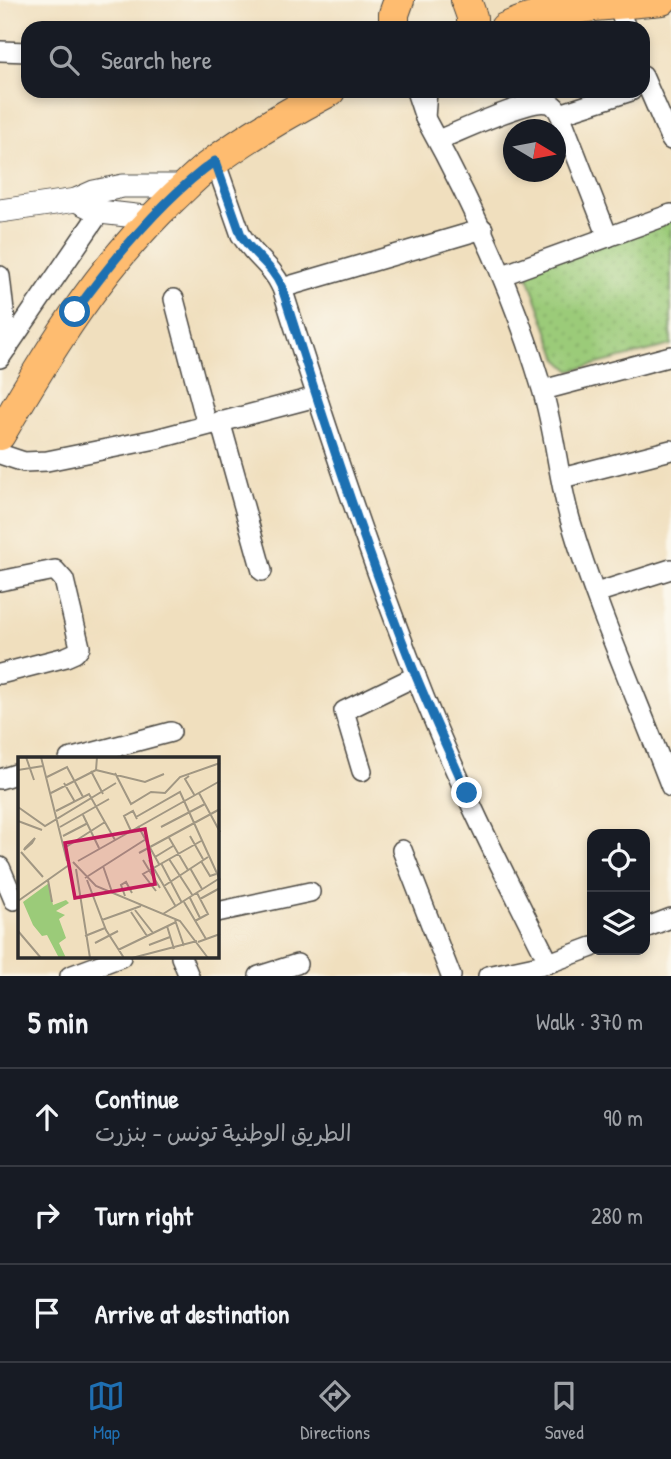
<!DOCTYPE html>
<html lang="en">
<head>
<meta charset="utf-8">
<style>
  body { margin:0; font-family:"Patrick Hand","Playpen Sans Arabic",sans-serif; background:#20242c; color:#f1f3f6 }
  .controls { position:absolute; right:21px; bottom:21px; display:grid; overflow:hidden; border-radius:14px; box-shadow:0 4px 10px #0003 }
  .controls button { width:63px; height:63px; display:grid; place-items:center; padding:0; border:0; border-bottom:2px solid #363941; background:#171b24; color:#f1f3f6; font:35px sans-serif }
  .compass { position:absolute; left:503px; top:119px; width:63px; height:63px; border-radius:50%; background:#171b24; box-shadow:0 4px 10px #0003; rotate:100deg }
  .stop { position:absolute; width:21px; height:21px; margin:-16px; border:5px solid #1f6fb2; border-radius:50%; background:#fff }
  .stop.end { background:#1f6fb2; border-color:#fff; box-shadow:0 2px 7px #0008 }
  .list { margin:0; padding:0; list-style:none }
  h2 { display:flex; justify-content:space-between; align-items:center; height:91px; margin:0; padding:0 28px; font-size:30px }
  h2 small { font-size:23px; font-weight:400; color:#9ea1a6 }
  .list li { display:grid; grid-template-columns:46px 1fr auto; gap:21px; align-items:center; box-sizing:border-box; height:98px; padding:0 28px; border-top:2px solid #363941 }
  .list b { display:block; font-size:26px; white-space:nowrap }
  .list p { margin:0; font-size:23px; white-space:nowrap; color:#9ea1a6 }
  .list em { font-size:23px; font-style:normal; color:#9ea1a6 }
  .icon { flex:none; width:38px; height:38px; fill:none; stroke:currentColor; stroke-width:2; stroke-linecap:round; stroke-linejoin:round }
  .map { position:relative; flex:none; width:671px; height:976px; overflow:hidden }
  .search { position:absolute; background:#171b24; box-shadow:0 4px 10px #0003; left:21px; right:21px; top:21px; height:77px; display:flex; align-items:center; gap:18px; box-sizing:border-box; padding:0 24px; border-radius:21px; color:#9ea1a6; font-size:26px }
  .sheet { height:385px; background:#171b24 }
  nav { display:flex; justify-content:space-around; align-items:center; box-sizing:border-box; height:98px; border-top:2px solid #363941; background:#171b24; font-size:19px; color:#9ea1a6 }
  nav a { display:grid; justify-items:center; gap:4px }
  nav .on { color:#1f6fb2 }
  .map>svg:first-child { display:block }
  .park { fill:url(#park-dots); stroke:#637b52; stroke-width:2 }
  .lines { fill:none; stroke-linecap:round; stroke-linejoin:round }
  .minor-casing { stroke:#494641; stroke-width:22 }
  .tertiary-casing { stroke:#494641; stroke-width:25 }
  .primary-casing { stroke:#494641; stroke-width:32 }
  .minor { stroke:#fff; stroke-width:19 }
  .tertiary { stroke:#fff; stroke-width:23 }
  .primary { stroke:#febc70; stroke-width:30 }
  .route { stroke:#1f6fb2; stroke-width:9 }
  .inset-road { fill:none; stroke:#a19783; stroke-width:2 }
  .view { fill:#c2185b; fill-opacity:0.15; stroke:#c2185b; stroke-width:3.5 }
  .inset-edge { fill:none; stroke:#2b2b2b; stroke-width:3.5 }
</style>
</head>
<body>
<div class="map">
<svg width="671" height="976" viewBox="0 0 671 976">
  <defs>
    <pattern id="park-dots" width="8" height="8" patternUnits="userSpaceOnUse" patternTransform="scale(1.75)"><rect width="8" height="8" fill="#9bcb79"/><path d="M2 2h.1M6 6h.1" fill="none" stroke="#86ae69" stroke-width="1.8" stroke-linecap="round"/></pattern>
  </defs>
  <rect width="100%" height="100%" fill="#fbf7ec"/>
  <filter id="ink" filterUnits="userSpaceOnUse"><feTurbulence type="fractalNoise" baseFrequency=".0143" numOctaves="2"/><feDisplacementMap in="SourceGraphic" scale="14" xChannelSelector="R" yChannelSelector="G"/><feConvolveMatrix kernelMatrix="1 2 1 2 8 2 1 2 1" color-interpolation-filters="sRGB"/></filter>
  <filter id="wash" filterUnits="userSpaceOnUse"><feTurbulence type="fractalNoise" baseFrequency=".00686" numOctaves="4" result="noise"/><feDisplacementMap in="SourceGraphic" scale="28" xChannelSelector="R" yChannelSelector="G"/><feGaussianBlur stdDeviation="1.57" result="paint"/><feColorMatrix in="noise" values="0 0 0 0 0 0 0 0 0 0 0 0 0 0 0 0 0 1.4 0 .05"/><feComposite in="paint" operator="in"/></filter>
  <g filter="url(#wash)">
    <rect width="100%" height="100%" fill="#f0dfbe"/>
    <polygon class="park" points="671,220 671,345 571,371 558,359 525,268"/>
  </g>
  <g filter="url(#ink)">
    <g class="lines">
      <g class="minor-casing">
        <g id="minor">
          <polyline points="617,4 626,28"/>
          <polyline points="0,51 28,52"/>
          <polyline points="643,76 671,140"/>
          <polyline points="416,91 425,118 427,91"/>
          <polyline points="560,114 608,237"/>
          <path d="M 425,118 C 473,205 514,294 542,389 C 555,432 558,477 570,519 C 597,610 637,698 671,787"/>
          <path d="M 438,140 C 459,132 529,98 548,103 C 554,104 557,109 560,114 L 631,91"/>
          <path d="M 215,161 L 241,235 C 254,257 271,264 282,288 C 323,418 366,547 415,674 C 453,773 501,868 549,963"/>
          <polyline points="503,275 671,214"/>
          <polyline points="0,276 8,347"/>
          <polyline points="282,288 483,229"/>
          <polyline points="174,299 207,425"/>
          <polyline points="0,358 100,212"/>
          <polyline points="543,390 671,356"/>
          <polyline points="220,421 262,571"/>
          <polyline points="0,454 24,462 47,461 156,439 316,397"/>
          <polyline points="562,478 671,450"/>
          <polyline points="0,581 55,570 64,580 80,647 75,653 66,657 0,674"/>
          <polyline points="596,593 671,569"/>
          <polyline points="69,759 171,732"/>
          <polyline points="362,771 344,711 416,676"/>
          <polyline points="0,779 19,773"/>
          <polyline points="402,850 451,976"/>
          <polyline points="0,867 14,900"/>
          <polyline points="217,912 310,892"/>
          <polyline points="645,928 671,918"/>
          <polyline points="181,957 189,976"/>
          <polyline points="70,976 121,957"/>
          <polyline points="259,976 297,964"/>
          <polyline points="488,976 549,963 592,947"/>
        </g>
      </g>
      <g class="tertiary-casing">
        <g id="tertiary">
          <polyline points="76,200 100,212 153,218"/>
          <polyline points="0,211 76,200 94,192 123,186 186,186"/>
        </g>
      </g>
      <g class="primary-casing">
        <g id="primary">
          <polyline points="466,0 472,17 472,28"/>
          <polyline points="394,28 394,14 399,0"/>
          <path d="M 505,28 C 554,6 609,5 662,0"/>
          <path d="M 0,435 C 51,347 98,270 172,199 C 184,188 195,176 207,167 C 245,138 288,113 330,91"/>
        </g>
      </g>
      <use href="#minor" class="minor"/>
      <use href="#tertiary" class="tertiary"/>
      <use href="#primary" class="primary"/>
    </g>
  </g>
  <g class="lines" filter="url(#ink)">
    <path class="route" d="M 75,312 C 112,261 163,198 215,161 L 241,235 C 254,257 271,263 282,288 C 323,418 365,549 416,676 C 432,715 450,754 467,793"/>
  </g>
  <g transform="translate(18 757)">
    <rect width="201" height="201" fill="#f0dfbe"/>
    <path d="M 31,126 L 35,148 L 48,143 L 51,146 L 38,154 L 47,158 L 41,162 L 48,181 L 41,186 L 48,201 L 41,201 L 29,178 L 24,179 L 15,168 L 5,145 Z" fill="#9bcb79"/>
    <path class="inset-road" d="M 8,0 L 16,23M 23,0 L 49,104M 0,13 L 25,9M 78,13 L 127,25 L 146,17M 73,14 L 85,37M 97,16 L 113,47 L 133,35 L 147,36 L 162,20 L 202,6M 171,19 L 167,22 L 177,39M 29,20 L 49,10 L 65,40M 46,26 L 57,45M 33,36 L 78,13 L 79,0M 181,36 L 202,75M 0,50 L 27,69 L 98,26M 38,54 L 71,37 L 97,83M 65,58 L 81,91M 118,60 L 162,35 L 202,123M 0,64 L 24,73M 120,69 L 141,107M 42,70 L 91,42M 143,70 L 187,47M 113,74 L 106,59 L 115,54 L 119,62M 45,79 L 70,66M 150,79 L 170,113M 172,79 L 185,102M 17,81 L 14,86 L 6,93 L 7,91 ZM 48,90 L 87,65M 3,95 L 25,120M 121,96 L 202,52M 137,100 L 155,89M 151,102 L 175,139M 125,103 L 142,131M 131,103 L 158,150M 60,104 L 202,24M 183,104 L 192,119 L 198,117M 55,105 L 78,129 L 162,164 L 190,201M 143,106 L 164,146M 85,109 L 94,135M 172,111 L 184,132M 58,112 L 72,201M 67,121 L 128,82M 30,123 L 34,145M 69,123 L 88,173 L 106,201M 146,129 L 190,100M 138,134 L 125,117 L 183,84M 107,139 L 103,128 L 108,125 L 114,136M 172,141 L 182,161M 182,142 L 202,131M 0,144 L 51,108M 166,145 L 188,182M 117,153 L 135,176M 113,155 L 129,179M 145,157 L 202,121M 84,163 L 123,149M 157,163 L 166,189M 177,164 L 190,157 L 179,136M 149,169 L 156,192M 0,174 L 23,201M 67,179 L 87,171M 180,185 L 202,177M 77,186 L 100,174M 131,188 L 152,180M 100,193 L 158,165M 114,201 L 179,184"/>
    <path class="view" d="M 127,72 L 137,127 L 57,141 L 47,86 Z"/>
    <rect width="201" height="201" class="inset-edge"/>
  </g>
</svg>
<div class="controls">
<button><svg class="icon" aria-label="locate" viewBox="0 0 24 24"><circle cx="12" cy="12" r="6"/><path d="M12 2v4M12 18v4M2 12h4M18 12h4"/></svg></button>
<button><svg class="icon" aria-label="layers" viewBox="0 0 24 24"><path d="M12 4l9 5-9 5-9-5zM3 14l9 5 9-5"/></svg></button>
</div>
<svg class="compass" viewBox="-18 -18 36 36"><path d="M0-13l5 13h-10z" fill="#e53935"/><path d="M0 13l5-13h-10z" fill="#9ea1a6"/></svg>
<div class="stop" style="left:75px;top:312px"></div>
<div class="stop end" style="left:467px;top:793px"></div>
<div class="search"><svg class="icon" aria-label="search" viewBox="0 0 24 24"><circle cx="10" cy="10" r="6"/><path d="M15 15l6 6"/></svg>Search here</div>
</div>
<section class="sheet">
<h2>5 min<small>Walk · 370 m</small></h2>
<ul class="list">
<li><svg class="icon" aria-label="ahead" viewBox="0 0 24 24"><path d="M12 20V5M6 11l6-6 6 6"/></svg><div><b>Continue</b><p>الطريق الوطنية تونس - بنزرت</p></div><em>90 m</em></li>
<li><svg class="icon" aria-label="right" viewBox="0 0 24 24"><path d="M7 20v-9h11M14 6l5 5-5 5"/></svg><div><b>Turn right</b></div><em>280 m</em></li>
<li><svg class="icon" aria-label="arrive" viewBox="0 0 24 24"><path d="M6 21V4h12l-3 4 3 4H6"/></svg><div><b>Arrive at destination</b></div></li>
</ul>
</section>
<nav>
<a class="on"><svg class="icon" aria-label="map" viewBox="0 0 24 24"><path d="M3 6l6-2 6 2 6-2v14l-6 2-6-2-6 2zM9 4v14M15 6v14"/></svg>Map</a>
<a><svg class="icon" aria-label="directions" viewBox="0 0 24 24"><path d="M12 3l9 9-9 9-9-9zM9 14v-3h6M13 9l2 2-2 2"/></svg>Directions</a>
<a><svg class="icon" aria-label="saved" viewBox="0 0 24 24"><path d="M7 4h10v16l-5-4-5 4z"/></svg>Saved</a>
</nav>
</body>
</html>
